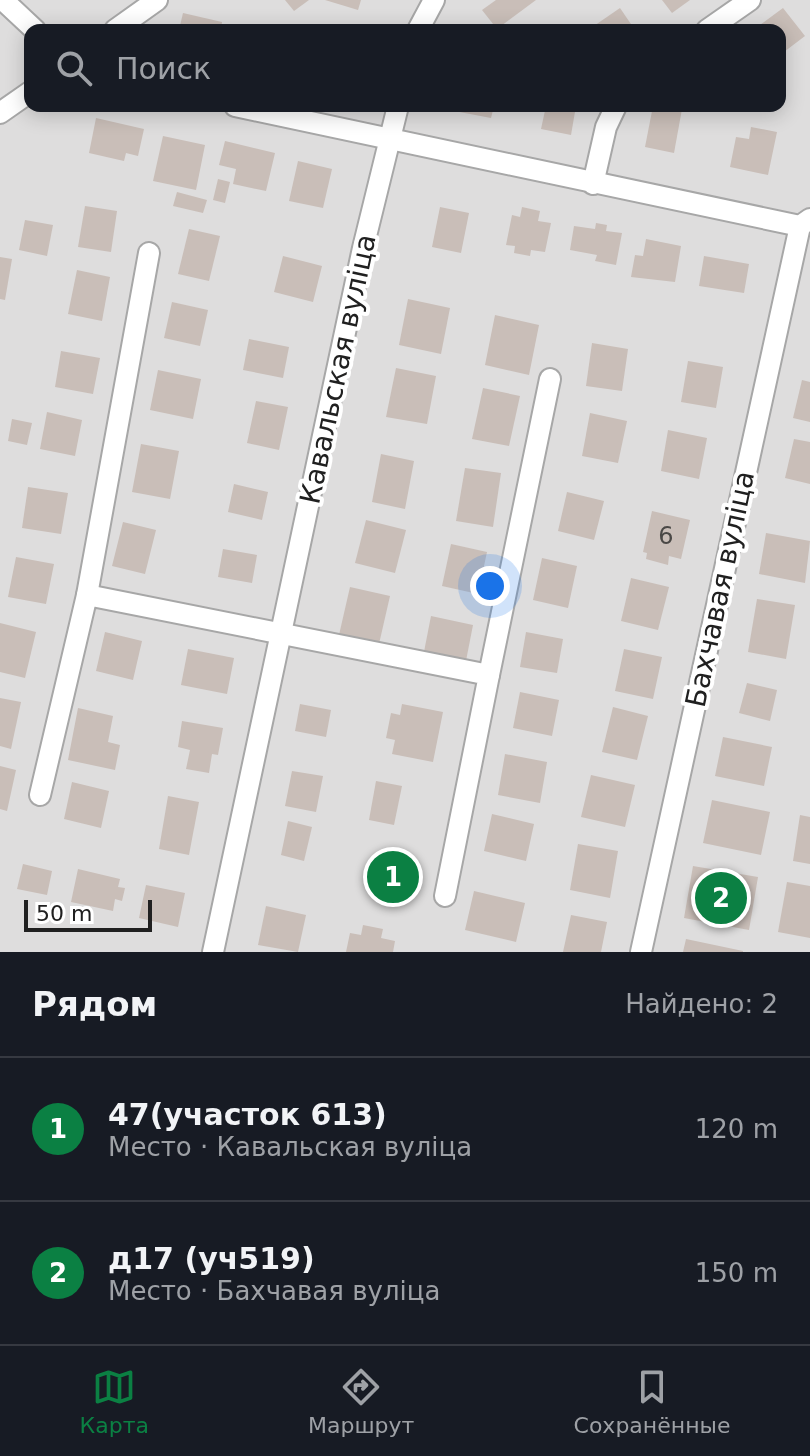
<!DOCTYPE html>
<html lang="ru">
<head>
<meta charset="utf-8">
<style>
  body { margin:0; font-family:"DejaVu Sans",sans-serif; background:#242831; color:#f1f3f6 }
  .scale { position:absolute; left:24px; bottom:20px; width:128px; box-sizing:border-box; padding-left:8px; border:4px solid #202020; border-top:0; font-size:22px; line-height:28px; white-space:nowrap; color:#202020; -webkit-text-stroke:6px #fff; paint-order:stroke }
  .you { position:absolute; left:490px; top:586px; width:28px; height:28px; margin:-20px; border:6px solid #fff; border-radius:50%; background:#1a73e8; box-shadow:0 0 0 12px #1a73e833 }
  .badge { display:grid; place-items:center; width:52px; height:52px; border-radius:50%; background:#0b8043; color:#fff; font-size:26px; font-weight:700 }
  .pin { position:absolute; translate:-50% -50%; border:4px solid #fff; box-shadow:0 2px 8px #0006 }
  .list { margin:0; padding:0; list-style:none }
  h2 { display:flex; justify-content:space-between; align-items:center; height:104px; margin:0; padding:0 32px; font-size:34px }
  h2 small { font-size:26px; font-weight:400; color:#9ea1a6 }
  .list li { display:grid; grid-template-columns:52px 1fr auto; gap:24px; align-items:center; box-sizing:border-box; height:144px; padding:0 32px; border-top:2px solid #363941 }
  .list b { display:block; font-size:30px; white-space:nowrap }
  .list p { margin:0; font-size:26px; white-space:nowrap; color:#9ea1a6 }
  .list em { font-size:26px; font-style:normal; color:#9ea1a6 }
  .icon { flex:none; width:44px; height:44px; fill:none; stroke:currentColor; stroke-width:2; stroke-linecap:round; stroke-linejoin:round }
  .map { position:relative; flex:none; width:810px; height:952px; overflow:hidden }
  .search { position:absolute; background:#171b24; box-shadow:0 4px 20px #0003; left:24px; right:24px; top:24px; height:88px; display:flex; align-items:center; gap:20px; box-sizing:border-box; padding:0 28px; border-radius:16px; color:#9ea1a6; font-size:30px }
  .sheet { height:392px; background:#171b24 }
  nav { display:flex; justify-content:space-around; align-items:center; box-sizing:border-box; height:112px; border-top:2px solid #363941; background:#171b24; font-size:22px; color:#9ea1a6 }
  nav a { display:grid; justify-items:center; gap:4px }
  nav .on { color:#0b8043 }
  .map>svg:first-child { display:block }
  .residential { fill:#dedddd; fill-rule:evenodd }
  .building { fill:#c9beb8 }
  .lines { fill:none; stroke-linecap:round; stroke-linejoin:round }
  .street-casing { stroke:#a7a7a7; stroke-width:24 }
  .street { stroke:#fff; stroke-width:20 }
  .labels { text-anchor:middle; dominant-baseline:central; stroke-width:8; stroke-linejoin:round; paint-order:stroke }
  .number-label { font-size:24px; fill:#4a4846 }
  .street-label { font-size:28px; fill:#202020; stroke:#fff }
</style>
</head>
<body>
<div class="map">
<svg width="810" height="952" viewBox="0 0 810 952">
  <rect width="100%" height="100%" fill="#f1ece5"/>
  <path class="residential" d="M 0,0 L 810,0 L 810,952 L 0,952 ZM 30,30 L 780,30 L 780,106 L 30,106 Z"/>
  <g class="building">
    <polygon points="285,0 309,0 294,11"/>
    <polygon points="325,0 361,0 358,10"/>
    <polygon points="496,0 536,0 497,29 482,10"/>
    <polygon points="662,0 690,0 672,13"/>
    <polygon points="620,8 635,30 588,30"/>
    <polygon points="783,8 805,36 780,55 780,30 753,30"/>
    <polygon points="183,13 222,22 221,30 179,30"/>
    <polygon points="450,106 494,106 491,118 449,110"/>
    <polygon points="546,106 576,106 571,135 541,129"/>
    <polygon points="653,106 682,109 674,153 645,147"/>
    <polygon points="96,118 144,129 138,156 126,153 124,161 89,153"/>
    <polygon points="751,127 777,132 768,175 730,167 736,137 749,139"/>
    <polygon points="163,136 205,145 196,190 153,181"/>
    <polygon points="225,141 275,153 266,191 233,184 236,169 219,165"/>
    <polygon points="298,161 332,169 323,208 289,201"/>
    <polygon points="218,179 230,182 225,203 213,200"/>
    <polygon points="177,192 207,200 203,213 173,206"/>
    <polygon points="85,206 117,211 111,252 78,247"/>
    <polygon points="440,207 469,213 461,253 432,247"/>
    <polygon points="522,207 540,211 538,221 551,223 545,252 531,250 530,256 514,253 515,246 506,245 512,215 520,217"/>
    <polygon points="25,220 53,225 47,256 19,250"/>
    <polygon points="596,223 607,225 606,231 622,233 616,265 595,261 597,255 570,250 574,226 595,229"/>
    <polygon points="189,229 220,236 209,281 178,274"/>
    <polygon points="646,239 681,246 675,282 631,277 635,255 643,256"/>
    <polygon points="283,256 322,266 313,302 274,292"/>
    <polygon points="704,256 749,264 744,293 699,286"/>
    <polygon points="0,257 12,259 5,300 0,299"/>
    <polygon points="77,270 110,277 102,321 68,314"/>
    <polygon points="408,299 450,308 441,354 399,345"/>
    <polygon points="172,302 208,310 200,346 164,338"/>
    <polygon points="495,315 539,325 529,375 485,365"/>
    <polygon points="249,339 289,347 283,378 243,370"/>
    <polygon points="592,343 628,349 622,391 586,386"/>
    <polygon points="61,351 100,358 93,394 55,387"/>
    <polygon points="688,361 723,367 716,408 681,402"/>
    <polygon points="396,368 436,376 427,424 386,417"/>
    <polygon points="158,370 201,379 193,419 150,410"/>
    <polygon points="802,380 810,382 810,422 793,418"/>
    <polygon points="483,388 520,396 509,446 472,439"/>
    <polygon points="256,401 288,407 279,450 247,443"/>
    <polygon points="47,412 82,420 75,456 40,449"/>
    <polygon points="590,413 627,421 618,463 582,456"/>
    <polygon points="12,419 32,423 27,445 8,441"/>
    <polygon points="668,430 707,438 699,479 661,471"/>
    <polygon points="794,439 810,442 810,484 785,478"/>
    <polygon points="141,444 179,451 170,499 132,492"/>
    <polygon points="381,454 414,461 405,509 372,502"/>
    <polygon points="465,468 501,473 493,527 456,521"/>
    <polygon points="234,484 268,492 262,520 228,512"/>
    <polygon points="28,487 68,493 61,534 22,528"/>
    <polygon points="567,492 604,501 594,540 558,531"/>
    <polygon points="652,511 690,520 681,559 669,556 668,565 646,559 647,553 643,552"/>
    <polygon points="366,520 406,530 395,573 355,563"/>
    <polygon points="123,522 156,530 145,574 112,566"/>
    <polygon points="766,533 810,541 805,583 759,574"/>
    <polygon points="451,544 487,552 478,594 442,586"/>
    <polygon points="223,549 257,555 252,583 218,577"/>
    <polygon points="16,557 54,564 46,604 8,597"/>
    <polygon points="542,558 577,566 568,608 533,600"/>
    <polygon points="631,578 669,587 658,630 621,621"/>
    <polygon points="350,587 390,596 379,644 339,635"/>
    <polygon points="757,599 795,605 786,659 748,652"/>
    <polygon points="431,616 473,625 464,671 422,662"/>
    <polygon points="0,623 36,632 25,678 0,672"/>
    <polygon points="105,632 142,641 133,680 96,671"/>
    <polygon points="526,632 563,639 557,673 520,667"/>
    <polygon points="188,649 234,658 227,694 181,685"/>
    <polygon points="624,649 662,657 653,699 615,691"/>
    <polygon points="747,683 777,690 770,721 739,713"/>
    <polygon points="520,692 559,700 552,736 513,728"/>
    <polygon points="0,698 21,702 11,749 0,746"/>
    <polygon points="300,704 331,710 326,737 295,731"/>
    <polygon points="402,704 443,712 433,762 392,754 395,740 386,738 391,713 400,715"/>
    <polygon points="613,707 648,716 637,760 602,752"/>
    <polygon points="78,708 113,716 108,742 120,745 115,770 68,760"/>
    <polygon points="182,721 223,728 218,755 212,754 209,773 186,769 190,750 178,747"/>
    <polygon points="723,737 772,747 764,786 715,776"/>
    <polygon points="505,754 547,762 540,803 498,795"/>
    <polygon points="0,766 16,770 7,811 0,809"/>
    <polygon points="292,771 323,776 316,812 285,806"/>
    <polygon points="591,775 635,785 625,827 581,817"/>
    <polygon points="376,781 402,786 394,825 369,820"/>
    <polygon points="72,782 109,791 101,828 64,819"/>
    <polygon points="168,796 199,802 189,855 159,849"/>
    <polygon points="712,800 770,812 761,855 703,843"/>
    <polygon points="492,814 534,824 526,861 484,851"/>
    <polygon points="800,815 810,817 810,864 793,861"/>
    <polygon points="288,821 312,827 304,861 281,855"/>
    <polygon points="578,844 618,851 610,898 570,890"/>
    <polygon points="377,854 410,861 408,870 416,871 413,885 405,883 402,897 369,890"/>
    <polygon points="23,864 52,871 47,895 17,889"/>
    <polygon points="693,866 758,877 749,930 684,918"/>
    <polygon points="78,869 120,879 118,887 125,888 122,901 115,899 113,911 71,902"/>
    <polygon points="787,882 810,886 810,938 778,932"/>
    <polygon points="146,885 185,893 178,927 139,918"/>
    <polygon points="474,891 525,903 516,942 465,930"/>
    <polygon points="266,906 306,915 298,952 258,945"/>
    <polygon points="571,915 607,922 601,952 563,952"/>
    <polygon points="363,925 383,929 381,938 395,941 393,952 346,952 350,933 361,935"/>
    <polygon points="686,939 743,951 743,952 683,952"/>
  </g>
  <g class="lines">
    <g class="street-casing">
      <g id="street">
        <polyline points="3,0 35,30"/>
        <polyline points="115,30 157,0"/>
        <polyline points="418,30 434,0"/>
        <polyline points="707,30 750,0"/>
        <polyline points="235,106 800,226 810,219"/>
        <polyline points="0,113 30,92"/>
        <polyline points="593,184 606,127 616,106"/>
        <polyline points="87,595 149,253"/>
        <polyline points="489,675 550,379"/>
        <polyline points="40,795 87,595 489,675 445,896"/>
        <polyline points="213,952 363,248 398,106"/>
        <polyline points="641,952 800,226"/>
      </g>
    </g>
    <use href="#street" class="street"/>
  </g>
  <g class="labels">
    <g class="number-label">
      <text x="666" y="536">6</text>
    </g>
    <g class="street-label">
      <text transform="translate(338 369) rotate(-78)">Кавальская вуліца</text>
      <text transform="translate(720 589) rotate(-78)">Бахчавая вуліца</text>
    </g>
  </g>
</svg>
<div class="scale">50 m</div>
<div class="you"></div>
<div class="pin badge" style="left:393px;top:877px">1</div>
<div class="pin badge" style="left:721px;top:898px">2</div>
<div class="search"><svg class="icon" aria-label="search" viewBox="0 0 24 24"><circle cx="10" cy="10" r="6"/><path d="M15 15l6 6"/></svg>Поиск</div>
</div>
<section class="sheet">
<h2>Рядом<small>Найдено: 2</small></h2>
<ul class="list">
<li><span class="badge">1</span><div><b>47(участок 613)</b><p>Место · Кавальская вуліца</p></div><em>120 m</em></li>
<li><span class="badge">2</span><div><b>д17 (уч519)</b><p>Место · Бахчавая вуліца</p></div><em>150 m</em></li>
</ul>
</section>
<nav>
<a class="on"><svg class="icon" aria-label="map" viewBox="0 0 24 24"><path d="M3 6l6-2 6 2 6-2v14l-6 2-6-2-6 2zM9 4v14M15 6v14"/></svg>Карта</a>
<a><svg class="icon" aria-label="directions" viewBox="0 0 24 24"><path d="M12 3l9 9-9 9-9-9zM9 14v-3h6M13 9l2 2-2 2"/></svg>Маршрут</a>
<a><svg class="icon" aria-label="saved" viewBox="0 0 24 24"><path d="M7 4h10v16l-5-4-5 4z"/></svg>Сохранённые</a>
</nav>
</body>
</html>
